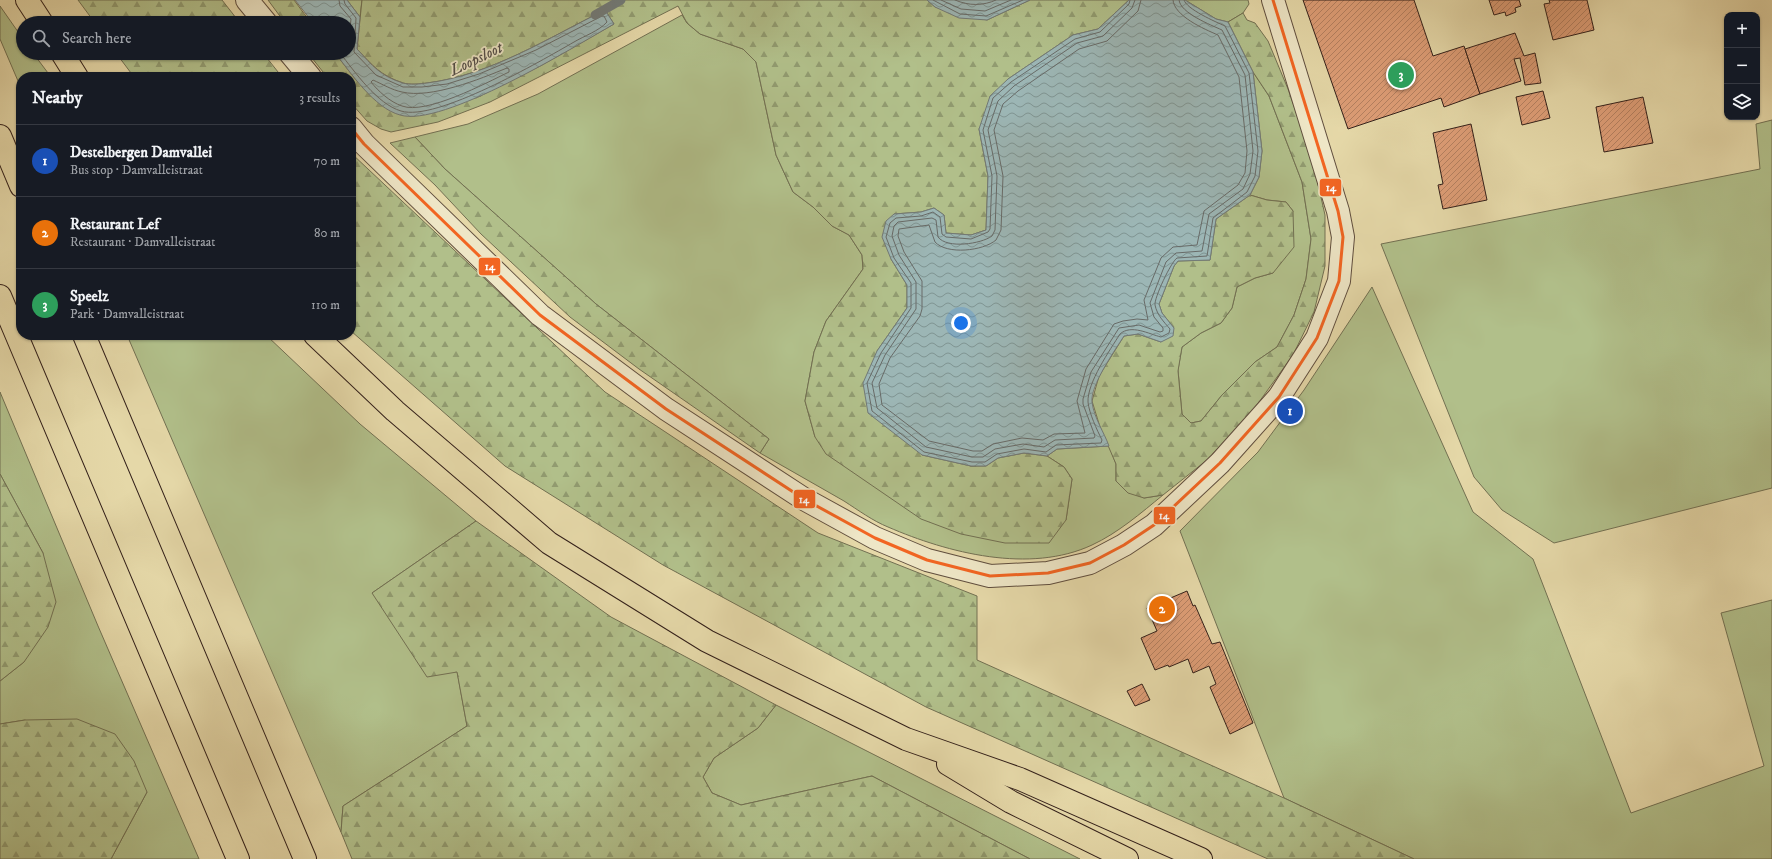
<!DOCTYPE html>
<html lang="en">
<head>
<meta charset="utf-8">
<style>
  body { margin:0; font-family:"IM FELL DW Pica",serif; background:#242831; color:#f1f3f6 }
  .controls { position:absolute; right:12px; top:12px; display:grid; overflow:hidden; border-radius:8px; box-shadow:0 1px 3px #0004 }
  .controls button { width:36px; height:36px; display:grid; place-items:center; padding:0; border:0; border-bottom:1px solid #363941; background:#171b24; color:#f1f3f6; font:20px sans-serif }
  .you { position:absolute; left:961px; top:323px; width:14px; height:14px; margin:-10px; border:3px solid #fff; border-radius:50%; background:#1a73e8; box-shadow:0 0 0 6px #1a73e833 }
  .badge { display:grid; place-items:center; width:26px; height:26px; border-radius:50%; background:#1a73e8; color:#fff; font-size:13px; font-weight:700 }
  .pin { position:absolute; translate:-50% -50%; border:2px solid #fff; box-shadow:0 1px 4px #0006 }
  .list { margin:0; padding:0; list-style:none }
  h2 { display:flex; justify-content:space-between; align-items:center; height:52px; margin:0; padding:0 16px; font-size:17px }
  h2 small { font-size:13px; font-weight:400; color:#9ea1a6 }
  .list li { display:grid; grid-template-columns:26px 1fr auto; gap:12px; align-items:center; box-sizing:border-box; height:72px; padding:0 16px; border-top:1px solid #363941 }
  .list b { display:block; font-size:15px; white-space:nowrap }
  .list p { margin:0; font-size:13px; white-space:nowrap; color:#9ea1a6 }
  .list em { font-size:13px; font-style:normal; color:#9ea1a6 }
  .icon { flex:none; width:22px; height:22px; fill:none; stroke:currentColor; stroke-width:2; stroke-linecap:round; stroke-linejoin:round }
  .map { position:relative; flex:none; width:1772px; height:859px; overflow:hidden }
  .search { position:absolute; background:#171b24; box-shadow:0 1px 3px #0004; left:16px; top:16px; width:340px; height:44px; display:flex; align-items:center; gap:10px; box-sizing:border-box; padding:0 14px; border-radius:22px; color:#9ea1a6; font-size:15px }
  .panel { position:absolute; background:#171b24; box-shadow:0 1px 3px #0004; left:16px; top:72px; width:340px; height:268px; border-radius:16px }
  .map>svg:first-child { display:block }
  .green { fill:#b1bf8a; stroke:#727052 }
  .forest { fill:url(#forest-firs); stroke:#727052 }
  .water { fill:url(#water-waves); stroke:#727a77 }
  .lines { fill:none; stroke-linecap:round; stroke-linejoin:round }
  .shore { stroke:#686b68; stroke-width:1 }
  .stream { stroke:#727a77; stroke-width:9 }
  .building { fill:url(#building-hatch); stroke:#33201a }
  .minor-casing { stroke:#604e3e; stroke-width:24 }
  .highway-casing { stroke:#33201a; stroke-width:24 }
  .minor { stroke:#eee6c6; stroke-width:22 }
  .highway { stroke:#e5d8a8; stroke-width:22 }
  .bus-1-casing { stroke:#eee6c6; stroke-width:6 }
  .bus-1 { stroke:#f26522; stroke-width:3 }
  .labels { text-anchor:middle; dominant-baseline:central; stroke-width:3.5; stroke-linejoin:round; paint-order:stroke }
  .water-label { font-size:16px; font-style:italic; fill:#524d48; stroke:#eee6c6 }
  .line-badge { stroke:#eee6c6; stroke-width:1.5 }
  .badge-label { font-size:11px; text-anchor:middle; font-weight:bold; fill:#fff }
</style>
</head>
<body>
<div class="map">
<svg width="1772" height="859" viewBox="0 0 1772 859">
  <defs>
    <pattern id="forest-firs" width="22" height="20" patternUnits="userSpaceOnUse"><rect width="22" height="20" fill="#b1bf8a"/><path d="M5 1l3.5 6h-7zM16 11l3.5 6h-7z" fill="#919b70"/></pattern>
    <pattern id="water-waves" width="16" height="10" patternUnits="userSpaceOnUse"><rect width="16" height="10" fill="#9cb6b5"/><path d="M0 5q4-4 8 0t8 0" fill="none" stroke="#809492"/></pattern>
    <pattern id="building-hatch" width="6" height="6" patternUnits="userSpaceOnUse"><rect width="6" height="6" fill="#dd9d76"/><path d="M-1 1l2-2M0 6l6-6M5 7l2-2" fill="none" stroke="#b48060"/></pattern>
  </defs>
  <rect width="100%" height="100%" fill="#e5d8a8"/>
  <filter id="stains"><feTurbulence type="fractalNoise" baseFrequency=".005" numOctaves="4"/><feColorMatrix values="0 0 0 0 .2 0 0 0 0 .09 0 0 0 0 .02 0 0 0 .5 -.17"/></filter>
  <radialGradient id="worn" r=".72"><stop offset=".6" stop-color="#630" stop-opacity="0"/><stop offset="1" stop-color="#630" stop-opacity=".3"/></radialGradient>
  <g class="green">
    <polygon points="347,0 362,0 360,17"/>
    <polygon points="1185,0 1248,0 1249,4 1243,13 1228,22 1216,19"/>
    <polygon points="0,6 23,39 23,53 33,53 51,77 21,77 21,88 0,39"/>
    <path d="M 682,15 L 687,23 L 700,34 L 743,49 L 756,62 L 776,155 L 793,192 L 813,207 L 832,226 L 849,235 L 862,255 L 863,269 L 826,321 L 814,352 L 805,401 L 815,437 L 1066,520 L 1072,479 L 1064,467 L 1047,456 L 1057,449 L 1109,446 L 1116,464 L 1116,481 L 1144,498 L 1163,495 C 1141,513 1118,533 1092,545 C 1030,574 948,553 888,527 C 873,521 858,510 844,501 C 816,485 788,469 760,453 L 769,439 L 596,304 L 445,169 L 415,137 L 468,124 L 538,94 Z"/>
    <polygon points="1253,72 1269,96 1302,182 1311,239 1306,279 1294,315 1277,347 1255,362 1222,395 1201,421 1191,423 1182,414 1178,370 1182,347 1201,333 1221,323 1232,308 1237,287 1255,278 1273,273 1293,211 1286,202 1267,200 1250,195 1259,177 1262,151"/>
    <polygon points="1772,120 1772,488 1554,543 1502,510 1474,477 1381,244 1760,169 1756,124"/>
    <polygon points="1372,287 1473,512 1533,559 1631,813 1764,766 1721,613 1772,600 1772,859 1414,859 1284,798 1180,531 1258,452 1304,390"/>
    <polygon points="127,335 266,335 360,424 476,521 372,593 457,671 467,726 343,806 341,832"/>
    <polygon points="0,392 98,626 199,859 111,859 147,792 25,720 0,724 0,681 24,662 43,553 0,474"/>
    <polygon points="776,705 1080,859 1030,859 872,776 741,805 712,793 703,777 714,758 758,728"/>
  </g>
  <g class="forest">
    <polygon points="78,0 222,0 240,23 95,23"/>
    <polygon points="268,0 294,0 311,23 285,23"/>
    <path d="M 362,0 L 927,0 L 935,7 L 987,20 L 1030,0 L 1129,0 L 1098,29 L 1073,35 L 1008,79 L 979,129 L 988,176 L 986,230 L 971,235 L 946,233 L 944,215 L 934,208 L 921,212 L 894,214 L 891,259 L 907,285 L 907,308 L 877,351 L 922,455 L 971,466 L 986,466 L 998,458 L 1024,453 L 1047,456 L 1064,467 L 1072,479 L 1066,520 L 1049,543 L 1005,543 L 961,534 L 921,519 L 826,454 L 815,437 L 805,401 L 814,352 L 826,321 L 863,269 L 862,255 L 849,235 L 832,226 L 813,207 L 793,192 L 776,155 L 756,62 L 743,49 L 700,34 L 687,23 L 678,6 L 490,102 L 438,122 L 391,132 L 381,129 L 367,121 L 351,103 L 351,77 L 327,77 L 308,53 L 335,53 L 357,81 L 476,98 L 542,65 L 614,24 L 605,10 C 548,38 491,75 427,83 C 420,84 410,85 403,83 C 380,75 373,66 357,49 Z"/>
    <polygon points="1243,13 1247,20 1255,23 1268,41 1288,89 1312,158 1325,215 1325,266 1314,312 1293,355 1251,413 1207,460 1163,495 1144,498 1128,493 1116,481 1116,464 1100,427 1092,401 1099,376 1124,336 1138,334 1161,342 1174,328 1162,313 1159,304 1174,266 1178,261 1210,260 1216,219 1250,195 1267,200 1286,202 1293,211 1294,247 1273,273 1255,278 1237,287 1232,308 1221,323 1201,333 1182,347 1178,371 1182,414 1191,423 1201,421 1222,395 1255,362 1277,347 1294,315 1306,279 1311,239 1302,182 1269,96 1253,72 1228,22"/>
    <polygon points="116,53 263,53 282,77 134,77"/>
    <polygon points="415,137 445,169 596,304 769,439 760,453 639,369 570,317 481,234 435,185 390,143"/>
    <polygon points="351,153 605,392 818,533 977,596 977,660 1284,798 1414,859 1268,859 926,707 663,565 505,466 351,331"/>
    <polygon points="0,474 43,553 56,602 48,627 24,662 0,681"/>
    <polygon points="476,521 611,617 776,705 758,728 714,758 703,777 712,793 741,805 872,776 1030,859 352,859 341,832 343,806 467,726 457,672 427,677 372,593"/>
    <polygon points="77,719 115,734 134,761 147,792 111,859 0,859 0,724 25,720"/>
  </g>
  <g class="water">
    <path d="M 295,0 L 347,0 L 360,17 L 357,49 C 373,66 380,76 403,83 C 410,85 420,84 427,83 C 491,75 548,38 605,10 L 614,24 C 574,47 442,128 400,115 C 374,108 351,73 335,53 L 349,53 L 349,23 L 313,23 Z"/>
    <polygon points="927,0 1030,0 987,20 959,18 935,7"/>
    <path d="M 1129,0 L 1185,0 L 1216,19 L 1228,22 L 1253,72 L 1262,151 L 1259,177 L 1250,195 L 1216,219 L 1210,260 L 1178,261 L 1174,266 L 1159,304 L 1162,313 L 1174,328 L 1173,336 L 1161,342 L 1138,334 L 1124,336 C 1115,350 1090,386 1092,402 C 1094,418 1104,432 1109,446 L 1057,449 L 1047,456 L 1024,453 L 998,458 L 986,466 L 971,466 L 922,455 L 868,413 L 863,383 L 877,351 L 907,308 L 907,285 L 891,259 L 882,237 L 886,221 L 894,214 L 921,212 L 934,208 L 944,215 L 946,233 L 971,235 L 986,230 L 988,176 L 979,129 L 990,96 L 1008,79 L 1073,35 L 1098,29 Z"/>
  </g>
  <g class="lines">
    <g class="shore">
      <polyline points="339,0 340,6 351,19 349,38"/>
      <polyline points="933,0 960,14 986,16 1023,0"/>
      <polyline points="941,0 961,9 985,11 1011,0"/>
      <path d="M 955,0 C 969,6 983,6 996,0"/>
      <path d="M 1130,0 L 1129,4 L 1100,32 L 1075,39 L 1011,82 L 993,98 L 983,130 L 992,176 L 990,229 L 988,232 L 971,239 L 946,237 L 942,234 L 940,217 L 933,212 L 921,216 L 896,218 L 890,223 L 886,237 L 894,258 L 911,283 L 911,308 L 881,353 L 867,383 L 872,411 L 924,452 L 972,462 L 985,462 L 997,454 L 1024,449 L 1046,452 L 1056,445 L 1101,443 L 1102,440 C 1097,430 1089,413 1088,402 C 1087,383 1110,350 1120,334 C 1131,324 1149,334 1161,337 L 1169,333 L 1170,329 C 1164,322 1157,315 1155,305 C 1154,298 1171,262 1177,258 L 1207,256 L 1213,218 L 1247,192 L 1255,176 L 1258,151 L 1249,73 L 1225,26 C 1216,22 1186,9 1184,0"/>
      <path d="M 1135,0 L 1132,8 L 1103,36 L 1077,43 L 1014,86 L 998,101 L 988,130 L 997,176 L 995,230 L 992,236 C 981,244 947,249 938,237 L 936,220 L 932,218 L 898,222 L 894,226 L 892,236 L 899,255 L 916,282 L 916,309 L 885,355 L 872,383 L 877,408 L 926,447 L 972,457 L 983,457 L 995,449 L 1023,444 L 1044,447 L 1055,440 L 1094,438 L 1095,436 L 1083,404 L 1083,399 L 1091,372 L 1119,328 L 1139,325 L 1160,332 L 1163,331 L 1163,328 L 1154,317 L 1150,303 L 1166,262 L 1176,253 L 1202,251 L 1209,214 L 1243,189 L 1250,174 L 1253,151 L 1245,75 L 1222,30 C 1211,25 1180,13 1179,0"/>
      <path d="M 1141,0 L 1138,11 L 1107,41 L 1079,49 L 1018,91 L 1003,104 L 994,130 L 1003,176 L 1001,230 L 996,240 C 983,251 947,255 935,242 L 929,225 L 899,229 L 898,236 L 904,252 L 922,281 L 922,309 L 920,316 L 890,358 L 879,384 L 882,405 L 929,441 L 973,451 L 982,451 L 993,444 L 1022,438 L 1043,440 L 1054,434 L 1085,433 L 1077,401 L 1086,369 L 1114,324 L 1123,321 L 1137,319 L 1148,320 L 1144,300 L 1161,258 L 1173,247 L 1197,245 L 1204,211 L 1238,185 L 1245,173 L 1247,151 L 1239,77 L 1218,35 C 1204,29 1174,16 1173,0"/>
      <path d="M 340,53 C 355,72 377,104 401,111 C 436,122 541,61 574,42 C 584,36 599,31 607,22 L 604,16 L 602,16 L 536,50 L 479,74 L 447,84 L 422,87 L 403,87 L 376,75 L 354,52 L 356,18 L 345,4 L 344,0"/>
      <path d="M 507,68 L 509,69 L 509,72 C 486,83 426,115 402,106 C 390,102 378,91 371,82 L 373,80 C 382,84 392,90 402,92 C 431,99 480,79 507,68 Z"/>
    </g>
    <polyline class="stream" points="595,15 621,0"/>
  </g>
  <g class="building">
    <polygon points="1303,0 1414,0 1433,56 1464,46 1480,94 1444,107 1441,98 1348,129"/>
    <polygon points="1489,0 1519,0 1521,6 1515,8 1516,12 1506,16 1505,12 1494,15"/>
    <polygon points="1549,0 1587,0 1594,30 1553,40 1544,4 1550,3"/>
    <polygon points="1515,33 1524,56 1535,53 1541,83 1525,85 1520,58 1514,59 1521,81 1480,94 1465,49"/>
    <polygon points="1543,91 1550,118 1522,125 1516,97"/>
    <polygon points="1643,97 1653,143 1604,152 1596,107"/>
    <polygon points="1471,124 1487,200 1443,209 1438,185 1443,184 1433,133"/>
    <polygon points="1187,591 1193,606 1195,605 1212,644 1220,642 1253,723 1230,734 1210,687 1216,684 1209,666 1193,673 1188,659 1169,667 1168,665 1155,670 1141,638 1157,631 1147,608"/>
    <polygon points="1142,684 1150,700 1135,706 1127,691"/>
  </g>
  <g class="lines">
    <g class="minor-casing">
      <g id="minor">
        <polyline points="247,0 266,23"/>
        <polyline points="290,53 310,77"/>
        <polyline points="351,128 364,144 540,315 666,409 804,499 875,538 927,560 990,576 1048,573 1090,563 1124,545 1154,525 1220,463 1279,397 1317,338 1339,281 1343,237 1338,211 1273,0"/>
      </g>
    </g>
    <g class="highway-casing">
      <g id="highway">
        <polyline points="27,0 42,23"/>
        <polyline points="62,53 77,77"/>
        <polyline points="0,136 21,186"/>
        <polyline points="0,296 238,859"/>
        <polyline points="84,335 305,859"/>
        <polyline points="315,335 395,411 549,543 707,641 906,739 1020,779 1201,859"/>
        <polyline points="948,764 1011,802 1127,859"/>
      </g>
    </g>
    <use href="#minor" class="minor"/>
    <use href="#highway" class="highway"/>
    <g class="bus-1-casing">
      <polyline id="bus-1" points="351,128 364,144 540,315 666,409 804,499 875,538 927,560 990,576 1048,573 1090,563 1124,545 1154,525 1220,463 1279,397 1317,338 1339,281 1343,237 1338,211 1273,0"/>
    </g>
    <use href="#bus-1" class="bus-1"/>
  </g>
  <g class="labels">
    <g class="water-label">
      <text transform="translate(476 59) rotate(-26)">Loopsloot</text>
    </g>
  </g>
  <g class="line-badge">
    <rect x="1319" y="178" width="23" height="19" rx="4" fill="#f26522"/>
    <rect x="478" y="257" width="23" height="19" rx="4" fill="#f26522"/>
    <rect x="793" y="489" width="23" height="20" rx="4" fill="#f26522"/>
    <rect x="1153" y="506" width="23" height="19" rx="4" fill="#f26522"/>
  </g>
  <g class="badge-label">
    <text x="1331" y="191">14</text>
    <text x="490" y="270">14</text>
    <text x="804" y="503">14</text>
    <text x="1164" y="519">14</text>
  </g>
  <rect width="100%" height="100%" filter="url(#stains)"/>
  <rect width="100%" height="100%" fill="url(#worn)"/>
</svg>
<div class="controls">
<button>+</button>
<button>−</button>
<button><svg class="icon" aria-label="layers" viewBox="0 0 24 24"><path d="M12 4l9 5-9 5-9-5zM3 14l9 5 9-5"/></svg></button>
</div>
<div class="you"></div>
<div class="pin badge" style="left:1290px;top:411px;background:#1a4fb4">1</div>
<div class="pin badge" style="left:1162px;top:609px;background:#e8710a">2</div>
<div class="pin badge" style="left:1401px;top:75px;background:#2e9e5b">3</div>
<div class="search"><svg class="icon" aria-label="search" viewBox="0 0 24 24"><circle cx="10" cy="10" r="6"/><path d="M15 15l6 6"/></svg>Search here</div>
<section class="panel">
<h2>Nearby<small>3 results</small></h2>
<ul class="list">
<li><span class="badge" style="background:#1a4fb4">1</span><div><b>Destelbergen Damvallei</b><p>Bus stop · Damvalleistraat</p></div><em>70 m</em></li>
<li><span class="badge" style="background:#e8710a">2</span><div><b>Restaurant Lef</b><p>Restaurant · Damvalleistraat</p></div><em>80 m</em></li>
<li><span class="badge" style="background:#2e9e5b">3</span><div><b>Speelz</b><p>Park · Damvalleistraat</p></div><em>110 m</em></li>
</ul>
</section>
</div>
</body>
</html>
